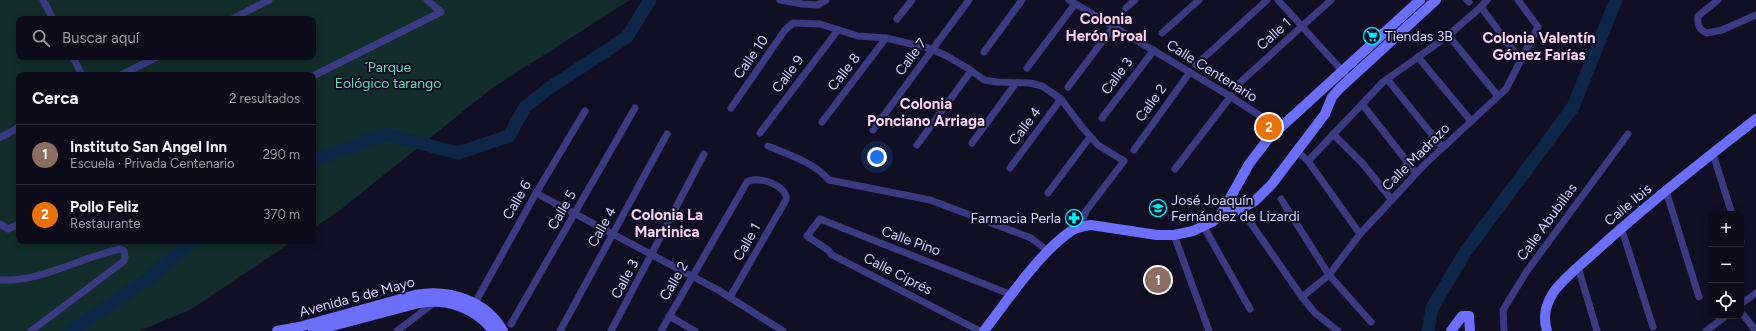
<!DOCTYPE html>
<html lang="es">
<head>
<meta charset="utf-8">
<style>
  body { margin:0; font-family:Figtree,sans-serif; background:#161423; color:#f1f3f6 }
  .controls { position:absolute; right:12px; bottom:12px; display:grid; overflow:hidden; border-radius:8px; box-shadow:0 2px 10px #0003 }
  .controls button { width:36px; height:36px; display:grid; place-items:center; padding:0; border:0; border-bottom:1px solid #2d2b39; background:#0d0b1a; color:#f1f3f6; font:20px sans-serif }
  .you { position:absolute; left:877px; top:157px; width:14px; height:14px; margin:-10px; border:3px solid #fff; border-radius:50%; background:#1a73e8; box-shadow:0 0 0 6px #1a73e833 }
  .badge { display:grid; place-items:center; width:26px; height:26px; border-radius:50%; background:#05ebf7; color:#fff; font-size:13px; font-weight:700 }
  .pin { position:absolute; translate:-50% -50%; border:2px solid #fff; box-shadow:0 1px 4px #0006 }
  .list { margin:0; padding:0; list-style:none }
  h2 { display:flex; justify-content:space-between; align-items:center; height:52px; margin:0; padding:0 16px; font-size:17px }
  h2 small { font-size:13px; font-weight:400; color:#9a9ba2 }
  .list li { display:grid; grid-template-columns:26px 1fr auto; gap:12px; align-items:center; box-sizing:border-box; height:60px; padding:0 16px; border-top:1px solid #2d2b39 }
  .list b { display:block; font-size:15px; white-space:nowrap }
  .list p { margin:0; font-size:13px; white-space:nowrap; color:#9a9ba2 }
  .list em { font-size:13px; font-style:normal; color:#9a9ba2 }
  .icon { flex:none; width:22px; height:22px; fill:none; stroke:currentColor; stroke-width:2; stroke-linecap:round; stroke-linejoin:round }
  .map { position:relative; flex:none; width:1756px; height:331px; overflow:hidden }
  .search { position:absolute; background:#0d0b1a; box-shadow:0 2px 10px #0003; left:16px; top:16px; width:300px; height:44px; display:flex; align-items:center; gap:10px; box-sizing:border-box; padding:0 14px; border-radius:8px; color:#9a9ba2; font-size:15px }
  .panel { position:absolute; background:#0d0b1a; box-shadow:0 2px 10px #0003; left:16px; top:72px; width:300px; height:172px; border-radius:8px }
  .map>svg:first-child { display:block }
  .park { fill:#122d2b; fill-rule:evenodd }
  .lines { fill:none; stroke-linecap:round; stroke-linejoin:round }
  .river { stroke:#0e2748; stroke-width:13 }
  .street { stroke:#3b3b82; stroke-width:7 }
  .secondary { stroke:#6b6ffc; stroke-width:10 }
  .labels { text-anchor:middle; dominant-baseline:central; stroke-width:4; stroke-linejoin:round; paint-order:stroke }
  .street-label { font-size:14px; fill:#d5d2fe; stroke:#110f23 }
  .poi-label { font-size:14px; fill:#d5d2fe; stroke:#110f23; text-anchor:start }
  .park-label { font-size:14px; fill:#5fddb7; stroke:#110f23 }
  .neighbourhood-label { font-size:15px; font-weight:bold; fill:#fed4f1; stroke:#110f23 }
</style>
</head>
<body>
<div class="map">
<svg width="1756" height="331" viewBox="0 0 1756 331">
  <rect width="100%" height="100%" fill="#110f23"/>
  <path class="park" d="M 0,0 L 630,0 L 491,89 L 339,211 L 313,228 L 313,75 L 19,75 L 19,241 L 293,241 L 190,310 L 139,331 L 0,331 ZM 19,19 L 313,19 L 313,57 L 19,57 Z"/>
  <g class="lines">
    <g class="river">
      <polyline points="313,161 385,134 458,153 509,136 525,107 548,89 627,37 650,0"/>
      <polyline points="71,331 148,279 193,241"/>
      <polyline points="1428,331 1432,308 1466,251 1573,107 1616,0"/>
    </g>
    <g class="street">
      <polyline points="43,0 53,19"/>
      <polyline points="780,0 803,4 818,5 826,0"/>
      <polyline points="1069,0 1228,95 1279,128"/>
      <polyline points="1278,0 1345,74"/>
      <polyline points="1467,0 1469,2"/>
      <path d="M 1718,0 L 1698,16 C 1697,25 1699,30 1707,33 L 1722,30 L 1756,15"/>
      <polyline points="1481,7 1521,61"/>
      <polyline points="1126,8 1135,0"/>
      <polyline points="232,19 269,0"/>
      <polyline points="897,19 912,0"/>
      <polyline points="1162,33 1199,0"/>
      <polyline points="1448,35 1498,96"/>
      <polyline points="984,52 1022,0"/>
      <polyline points="73,57 82,75"/>
      <polyline points="1418,57 1471,121"/>
      <polyline points="1196,65 1267,0"/>
      <polyline points="1027,68 1075,4"/>
      <polyline points="121,75 157,57"/>
      <polyline points="313,76 441,12 427,0"/>
      <polyline points="1387,79 1442,147"/>
      <polyline points="1068,87 1114,26"/>
      <polyline points="1235,87 1331,0"/>
      <polyline points="1362,104 1416,173"/>
      <polyline points="731,108 785,30 793,23 820,24 858,36 886,38 928,48 945,55 969,69 984,80 997,82 1030,83 1042,86 1061,99 1082,127 1098,145 1124,161 1086,211 1080,227"/>
      <polyline points="1102,118 1154,50"/>
      <polyline points="822,122 886,38"/>
      <polyline points="873,130 969,0"/>
      <polyline points="760,133 838,30"/>
      <polyline points="1333,134 1363,164 1392,200"/>
      <polyline points="0,138 19,127"/>
      <polyline points="972,143 1016,83"/>
      <polyline points="917,145 971,71"/>
      <path d="M 768,146 C 790,155 813,162 829,180 L 930,200 L 1031,238 L 1048,251"/>
      <polyline points="1134,150 1190,72"/>
      <polyline points="1298,152 1308,161 1360,234"/>
      <polyline points="1713,154 1732,214"/>
      <polyline points="1308,161 1383,82 1445,38 1481,7 1487,0"/>
      <polyline points="1010,168 1061,99"/>
      <polyline points="1175,169 1231,96"/>
      <polyline points="1666,191 1699,297"/>
      <polyline points="536,193 718,290 783,331"/>
      <polyline points="1048,193 1090,137"/>
      <polyline points="1281,199 1329,275 1371,322"/>
      <polyline points="1241,209 1302,297 1315,313 1338,331"/>
      <polyline points="0,224 8,229 19,224"/>
      <polyline points="1204,227 1250,309"/>
      <polyline points="1621,227 1653,327"/>
      <polyline points="1174,235 1209,331"/>
      <polyline points="1741,241 1741,242"/>
      <polyline points="1578,267 1597,331"/>
      <path d="M 0,280 C 42,282 80,257 121,249 L 124,251 L 125,257 L 124,261 L 31,331"/>
      <polyline points="1302,297 1329,275 1360,234 1424,165 1506,89 1538,27 1518,0"/>
      <polyline points="475,303 536,193 585,111"/>
      <polyline points="1741,304 1756,293"/>
      <polyline points="1741,312 1756,331"/>
      <polyline points="669,316 695,331"/>
      <polyline points="511,324 635,108"/>
      <polyline points="397,331 435,302"/>
      <polyline points="560,331 667,134"/>
      <polyline points="611,331 704,154"/>
      <path d="M 661,331 L 747,182 C 758,175 789,186 786,200 L 730,297"/>
      <polyline points="980,331 832,255 828,250 807,236 820,219 1012,295"/>
      <polyline points="1504,331 1503,310 1527,271 1628,134"/>
      <polyline points="1706,331 1726,316"/>
    </g>
    <g class="secondary">
      <polyline points="1220,216 1249,164 1269,138 1420,0"/>
      <path d="M 277,331 L 299,327 L 415,295 C 449,289 486,300 503,331"/>
      <path d="M 313,331 L 419,303 C 447,298 476,308 493,331"/>
      <path d="M 984,331 C 1007,301 1040,252 1071,231 C 1077,227 1084,226 1091,225 L 1157,235 L 1174,235 L 1193,231 L 1212,222 L 1220,216 L 1241,209 L 1255,201 L 1272,184 L 1325,114 L 1332,97 L 1340,88 L 1436,0"/>
      <polyline points="1451,331 1462,316 1469,316 1470,331"/>
      <path d="M 1547,331 C 1543,317 1545,306 1553,293 C 1562,279 1584,262 1596,251 C 1647,204 1702,162 1756,119"/>
    </g>
  </g>
  <defs>
    <g id="supermarket-ring" transform="scale(0.9)"><circle r="9.5" fill="#110f23" stroke="#05ebf7" stroke-width="1.5"/><path d="M-6-5.5h2.5l.6 2H6L4.5 2H-2.5L-4.4-4H-6ZM-1.5 3.2a1.3 1.3 0 1 0 .1 0ZM3 3.2a1.3 1.3 0 1 0 .1 0Z" fill="#05ebf7"/></g>
    <g id="school-ring" transform="scale(0.9)"><circle r="9.5" fill="#110f23" stroke="#05ebf7" stroke-width="1.5"/><path d="M0-5L7-2L0 1L-7-2ZM-4 1L0 2.5L4 1V4Q0 6-4 4Z" fill="#05ebf7"/></g>
    <g id="pharmacy-ring" transform="scale(0.9)"><circle r="9.5" fill="#110f23" stroke="#05ebf7" stroke-width="1.5"/><path d="M-2-6h4v4h4v4h-4v4h-4v-4h-4v-4h4Z" fill="#05ebf7"/></g>
  </defs>
  <g fill-rule="evenodd">
    <use href="#supermarket-ring" x="1372" y="36"/>
    <use href="#school-ring" x="1158" y="208"/>
    <use href="#pharmacy-ring" x="1074" y="218"/>
  </g>
  <g class="labels">
    <g class="street-label">
      <text transform="translate(1274 34) rotate(-42)">Calle 1</text>
      <text transform="translate(751 57) rotate(-55)">Calle 10</text>
      <text transform="translate(911 57) rotate(-53)">Calle 7</text>
      <text transform="translate(1212 71) rotate(32)">Calle Centenario</text>
      <text transform="translate(844 72) rotate(-52)">Calle 8</text>
      <text transform="translate(788 74) rotate(-53)">Calle 9</text>
      <text transform="translate(1117 76) rotate(-53)">Calle 3</text>
      <text transform="translate(1151 103) rotate(-54)">Calle 2</text>
      <text transform="translate(1025 126) rotate(-53)">Calle 4</text>
      <text transform="translate(1416 157) rotate(-45)">Calle Madrazo</text>
      <text transform="translate(517 200) rotate(-60)">Calle 6</text>
      <text transform="translate(1628 205) rotate(-40)">Calle Ibis</text>
      <text transform="translate(562 210) rotate(-60)">Calle 5</text>
      <text transform="translate(1547 222) rotate(-54)">Calle Abubillas</text>
      <text transform="translate(602 227) rotate(-61)">Calle 4</text>
      <text transform="translate(911 241) rotate(20)">Calle Pino</text>
      <text transform="translate(747 242) rotate(-60)">Calle 1</text>
      <text transform="translate(898 274) rotate(27)">Calle Ciprés</text>
      <text transform="translate(625 279) rotate(-62)">Calle 3</text>
      <text transform="translate(674 281) rotate(-60)">Calle 2</text>
      <text transform="translate(357 297) rotate(-15)">Avenida 5 de Mayo</text>
    </g>
    <g class="poi-label">
      <text x="1385" y="36">Tiendas 3B</text>
      <text x="1171" y="200">José Joaquín<tspan x="1171" dy="16">Fernández de Lizardi</tspan></text>
      <text x="1061" y="218" text-anchor="end">Farmacia Perla</text>
    </g>
    <g class="park-label">
      <text x="388" y="67">´Parque<tspan x="388" dy="16">Eológico tarango</tspan></text>
    </g>
    <g class="neighbourhood-label">
      <text x="1106" y="19">Colonia<tspan x="1106" dy="17">Herón Proal</tspan></text>
      <text x="1539" y="38">Colonia Valentín<tspan x="1539" dy="17">Gómez Farías</tspan></text>
      <text x="926" y="104">Colonia<tspan x="926" dy="17">Ponciano Arriaga</tspan></text>
      <text x="667" y="215">Colonia La<tspan x="667" dy="17">Martinica</tspan></text>
    </g>
  </g>
</svg>
<div class="controls">
<button>+</button>
<button>−</button>
<button><svg class="icon" aria-label="locate" viewBox="0 0 24 24"><circle cx="12" cy="12" r="6"/><path d="M12 2v4M12 18v4M2 12h4M18 12h4"/></svg></button>
</div>
<div class="you"></div>
<div class="pin badge" style="left:1158px;top:280px;background:#8d6e63">1</div>
<div class="pin badge" style="left:1269px;top:127px;background:#e8710a">2</div>
<div class="search"><svg class="icon" aria-label="search" viewBox="0 0 24 24"><circle cx="10" cy="10" r="6"/><path d="M15 15l6 6"/></svg>Buscar aquí</div>
<section class="panel">
<h2>Cerca<small>2 resultados</small></h2>
<ul class="list">
<li><span class="badge" style="background:#8d6e63">1</span><div><b>Instituto San Angel Inn</b><p>Escuela · Privada Centenario</p></div><em>290 m</em></li>
<li><span class="badge" style="background:#e8710a">2</span><div><b>Pollo Feliz</b><p>Restaurante</p></div><em>370 m</em></li>
</ul>
</section>
</div>
</body>
</html>
